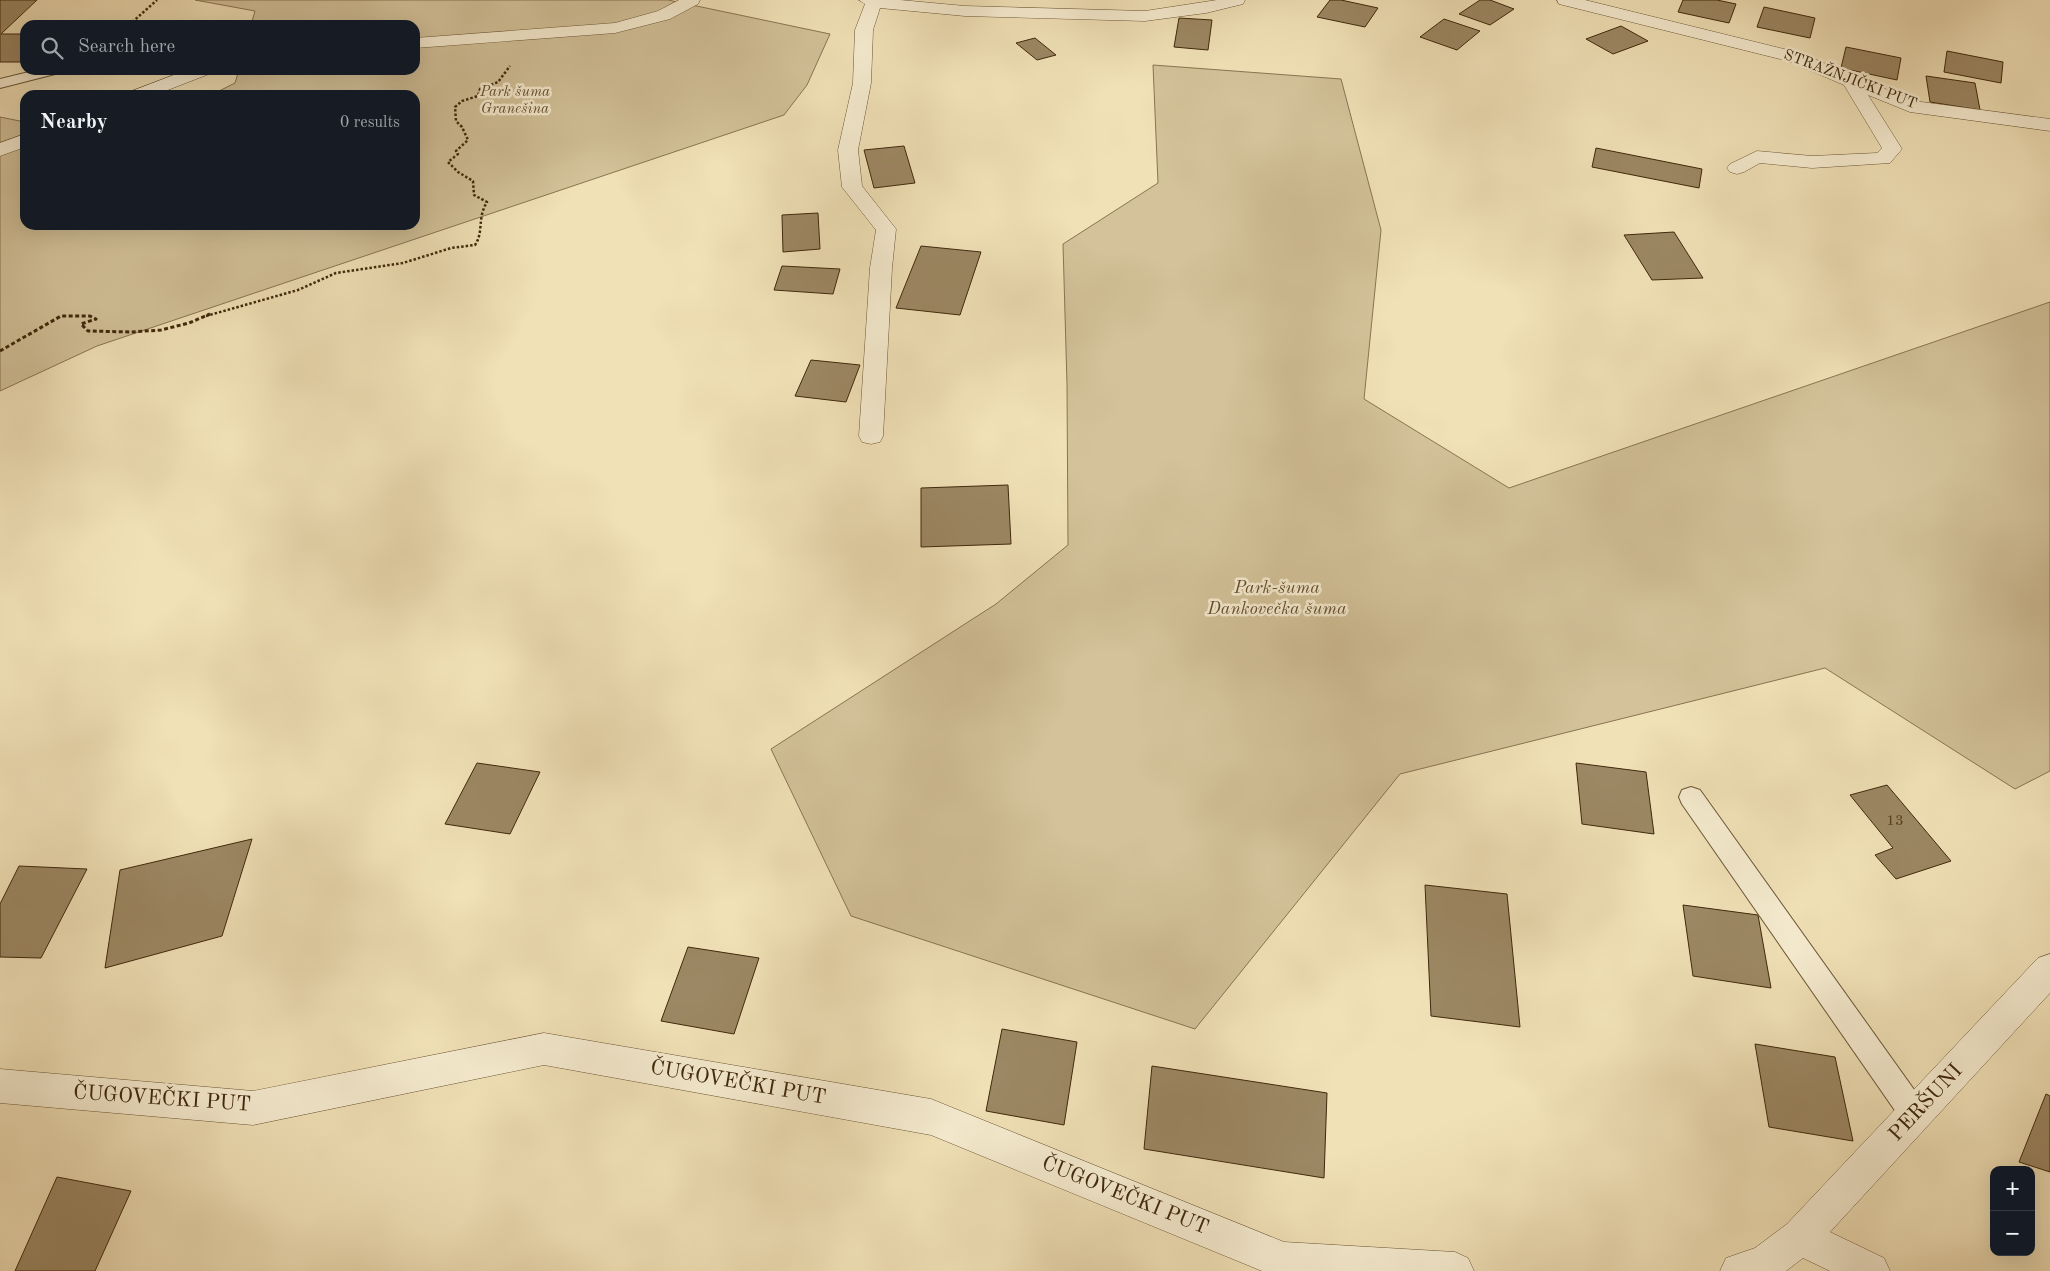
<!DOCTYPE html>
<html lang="en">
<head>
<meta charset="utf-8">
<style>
  body { margin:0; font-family:"Old Standard TT",serif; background:#242831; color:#f1f3f6 }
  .controls { position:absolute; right:15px; bottom:15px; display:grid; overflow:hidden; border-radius:10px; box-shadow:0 5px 20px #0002 }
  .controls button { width:45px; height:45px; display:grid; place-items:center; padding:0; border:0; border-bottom:1px solid #363941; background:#171b24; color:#f1f3f6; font:25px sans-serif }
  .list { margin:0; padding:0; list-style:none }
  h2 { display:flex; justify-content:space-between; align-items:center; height:65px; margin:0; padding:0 20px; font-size:21px }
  h2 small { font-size:16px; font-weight:400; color:#9ea1a6 }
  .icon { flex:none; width:28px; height:28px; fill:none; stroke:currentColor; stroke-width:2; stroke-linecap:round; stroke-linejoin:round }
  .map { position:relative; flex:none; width:2050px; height:1271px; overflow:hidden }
  .search { position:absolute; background:#171b24; box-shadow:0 5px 20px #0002; left:20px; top:20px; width:400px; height:55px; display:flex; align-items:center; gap:12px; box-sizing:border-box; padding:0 18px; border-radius:15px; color:#9ea1a6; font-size:19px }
  .panel { position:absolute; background:#171b24; box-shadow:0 5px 20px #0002; left:20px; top:90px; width:400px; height:140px; border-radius:15px }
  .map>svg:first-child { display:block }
  .green { fill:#d3c29a; stroke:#897552 }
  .building { fill:#9c8864; stroke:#3f280b }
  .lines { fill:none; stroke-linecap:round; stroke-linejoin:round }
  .service-casing { stroke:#6c5636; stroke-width:2 }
  .minor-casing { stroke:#6c5636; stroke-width:1 }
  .tertiary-casing { stroke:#6c5636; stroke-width:1 }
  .path-far1 { stroke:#3f280b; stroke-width:2.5; stroke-dasharray:2.5 2; stroke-linecap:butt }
  .path { stroke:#3f280b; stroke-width:3; stroke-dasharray:4 2.5; stroke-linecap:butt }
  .service { fill:#f6ecd0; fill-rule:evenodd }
  .minor { fill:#f6ecd0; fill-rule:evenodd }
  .tertiary { fill:#f6ecd0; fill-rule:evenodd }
  .labels { text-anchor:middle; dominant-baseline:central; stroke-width:5; stroke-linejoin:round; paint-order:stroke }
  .far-street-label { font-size:15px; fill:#3f280b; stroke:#f6ecd0 }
  .far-park-label { font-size:15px; font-style:italic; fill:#644e2f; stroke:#f6ecd0 }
  .number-label { font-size:15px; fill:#564021 }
  .park-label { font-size:18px; font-style:italic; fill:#644e2f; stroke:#f6ecd0 }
  .near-street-label { font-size:21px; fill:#3f280b; stroke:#f6ecd0 }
</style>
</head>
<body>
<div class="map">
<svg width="2050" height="1271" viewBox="0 0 2050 1271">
  <rect width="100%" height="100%" fill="#f1e1b7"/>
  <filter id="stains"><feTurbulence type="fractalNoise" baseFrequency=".004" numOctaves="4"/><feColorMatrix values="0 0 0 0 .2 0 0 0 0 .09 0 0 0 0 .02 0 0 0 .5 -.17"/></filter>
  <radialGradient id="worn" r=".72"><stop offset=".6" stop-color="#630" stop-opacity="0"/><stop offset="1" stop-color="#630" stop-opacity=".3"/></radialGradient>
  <g class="green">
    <polygon points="195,0 668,0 830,34 807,85 784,115 97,346 0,391 0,117 25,122 25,225 415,225 415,95 211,95 235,83 239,70 415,70 415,25 251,25 255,11"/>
    <polygon points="1153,65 1341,79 1381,230 1364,399 1509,488 2050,302 2050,771 2015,789 1825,668 1400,774 1195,1029 851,916 771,749 996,604 1068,545 1067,384 1063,244 1158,183"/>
  </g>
  <g class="building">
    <polygon points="0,0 37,0 1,34 25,34 25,62 0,62"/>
    <polygon points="1330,0 1341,0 1378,8 1365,27 1317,17"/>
    <polygon points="1480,0 1490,0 1514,9 1490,25 1459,14"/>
    <polygon points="1683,0 1717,0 1736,4 1729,23 1678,12"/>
    <polygon points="1764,7 1815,18 1810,38 1757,27"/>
    <polygon points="1179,18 1212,20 1208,50 1174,47"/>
    <polygon points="1444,19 1480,31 1457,50 1420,37"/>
    <polygon points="1621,26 1648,41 1613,54 1586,39"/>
    <polygon points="1035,38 1056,55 1037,60 1016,43"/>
    <polygon points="1846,47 1901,58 1897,80 1841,68"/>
    <polygon points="1947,51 2003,62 2001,83 1944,72"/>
    <polygon points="1926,76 1975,83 1980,110 1930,102"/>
    <polygon points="904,146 915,183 874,188 864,150"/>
    <polygon points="1596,148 1702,169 1699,188 1592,167"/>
    <polygon points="818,213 820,249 783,252 782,215"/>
    <polygon points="1674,232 1703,278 1652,280 1624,235"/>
    <polygon points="921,246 981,252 960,315 896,308"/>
    <polygon points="782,266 840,269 833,294 774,290"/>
    <polygon points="811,360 860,365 846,402 795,396"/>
    <polygon points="1008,485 1011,544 921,547 921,488"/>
    <polygon points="477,763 540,772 510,834 445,824"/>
    <polygon points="1576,763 1646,772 1654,834 1582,824"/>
    <polygon points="1887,785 1951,861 1896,879 1875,855 1893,848 1850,795"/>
    <polygon points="252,839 222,936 105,968 120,870"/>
    <polygon points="19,866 87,869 41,958 0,957 0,904"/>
    <polygon points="1425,885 1507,894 1520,1027 1431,1016"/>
    <polygon points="1683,905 1758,915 1771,988 1693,976"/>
    <polygon points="688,947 759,958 734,1034 661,1021"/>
    <polygon points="1002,1029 1077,1042 1064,1125 986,1111"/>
    <polygon points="1755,1044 1835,1057 1853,1141 1769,1127"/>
    <polygon points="1152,1066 1327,1093 1324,1178 1144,1149"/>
    <polygon points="2046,1094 2050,1096 2050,1172 2019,1162"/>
    <polygon points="57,1177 131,1191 95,1271 15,1271"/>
  </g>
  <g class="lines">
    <g class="service-casing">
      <g id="service">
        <polygon points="37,70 61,70 59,73 0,88 0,79"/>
        <polygon points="1691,787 1700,790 1925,1105 1930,1115 1925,1125 1915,1129 1905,1125 1682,804 1679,797 1682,790"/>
      </g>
    </g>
    <g class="minor-casing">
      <g id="minor">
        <polygon points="859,0 900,0 965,6 1145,11 1217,0 1245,0 1243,4 1206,13 1145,21 965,16 880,8 873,30 871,83 858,150 862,186 896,229 892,268 883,436 880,442 871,444 862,442 859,436 870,268 876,230 842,187 838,150 853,83 855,30 865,4"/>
        <polygon points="1557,0 1585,0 1800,53 1914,101 2050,119 2050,131 1910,112 1868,95 1902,149 1890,163 1812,168 1760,163 1744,172 1737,174 1730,172 1727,168 1730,164 1757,151 1812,156 1877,153 1882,148 1844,85 1788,61 1559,4"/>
        <polygon points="2050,954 2050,993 1830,1232 1884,1258 1890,1271 1830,1271 1803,1258 1786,1271 1720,1271 1726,1258 1755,1248 1787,1224 2038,958"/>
        <polygon points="544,1033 931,1099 1284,1242 1455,1252 1468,1258 1474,1271 1262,1271 931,1135 544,1065 253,1125 0,1103 0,1069 253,1091"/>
      </g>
    </g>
    <g class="tertiary-casing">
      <g id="tertiary">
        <polygon points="679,0 700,0 698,4 670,19 615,33 415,48 415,38 615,23 658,11"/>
        <polygon points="187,70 212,70 209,74 155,95 130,95 132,91"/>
        <polygon points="25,134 25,147 0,156 0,143"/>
      </g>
    </g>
    <g class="path-far1">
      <polyline points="129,25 157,0"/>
      <path d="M 206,316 L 298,290 L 336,273 L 403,263 L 451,248 L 475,245 C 484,232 477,218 487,202 L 474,195 L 473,181 L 458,172 L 448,162 L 458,154 L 456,151 L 468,140 L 462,127 L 456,121 L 455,107 L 462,101 L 478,96 L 480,89 L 498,82 L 510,66"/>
    </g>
    <polyline class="path" points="0,351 61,316 90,316 96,319 81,324 88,331 131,332 161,330 189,323 210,314"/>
    <use href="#service" class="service"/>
    <use href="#minor" class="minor"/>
    <use href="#tertiary" class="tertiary"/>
  </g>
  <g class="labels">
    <g class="far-street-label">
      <text transform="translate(1850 80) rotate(21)">STRAŽNJIČKI PUT</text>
    </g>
    <g class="far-park-label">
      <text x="515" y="92">Park šuma<tspan x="515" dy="17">Granešina</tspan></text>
    </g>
    <g class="number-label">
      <text x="1895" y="821">13</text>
    </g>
    <g class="park-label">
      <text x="1277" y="588">Park-šuma<tspan x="1277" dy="21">Dankovečka šuma</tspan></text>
    </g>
    <g class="near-street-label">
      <text transform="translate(738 1083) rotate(10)">ČUGOVEČKI PUT</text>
      <text transform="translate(162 1099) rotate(4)">ČUGOVEČKI PUT</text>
      <text transform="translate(1926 1103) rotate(-47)">PERŠUNI</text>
      <text transform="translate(1125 1196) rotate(22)">ČUGOVEČKI PUT</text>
    </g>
  </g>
  <rect width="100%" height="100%" filter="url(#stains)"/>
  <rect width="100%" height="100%" fill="url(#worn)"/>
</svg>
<div class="controls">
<button>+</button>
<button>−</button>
</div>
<div class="search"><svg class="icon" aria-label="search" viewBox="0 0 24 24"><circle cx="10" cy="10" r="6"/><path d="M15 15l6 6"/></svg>Search here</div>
<section class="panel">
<h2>Nearby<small>0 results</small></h2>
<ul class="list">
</ul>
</section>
</div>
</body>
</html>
